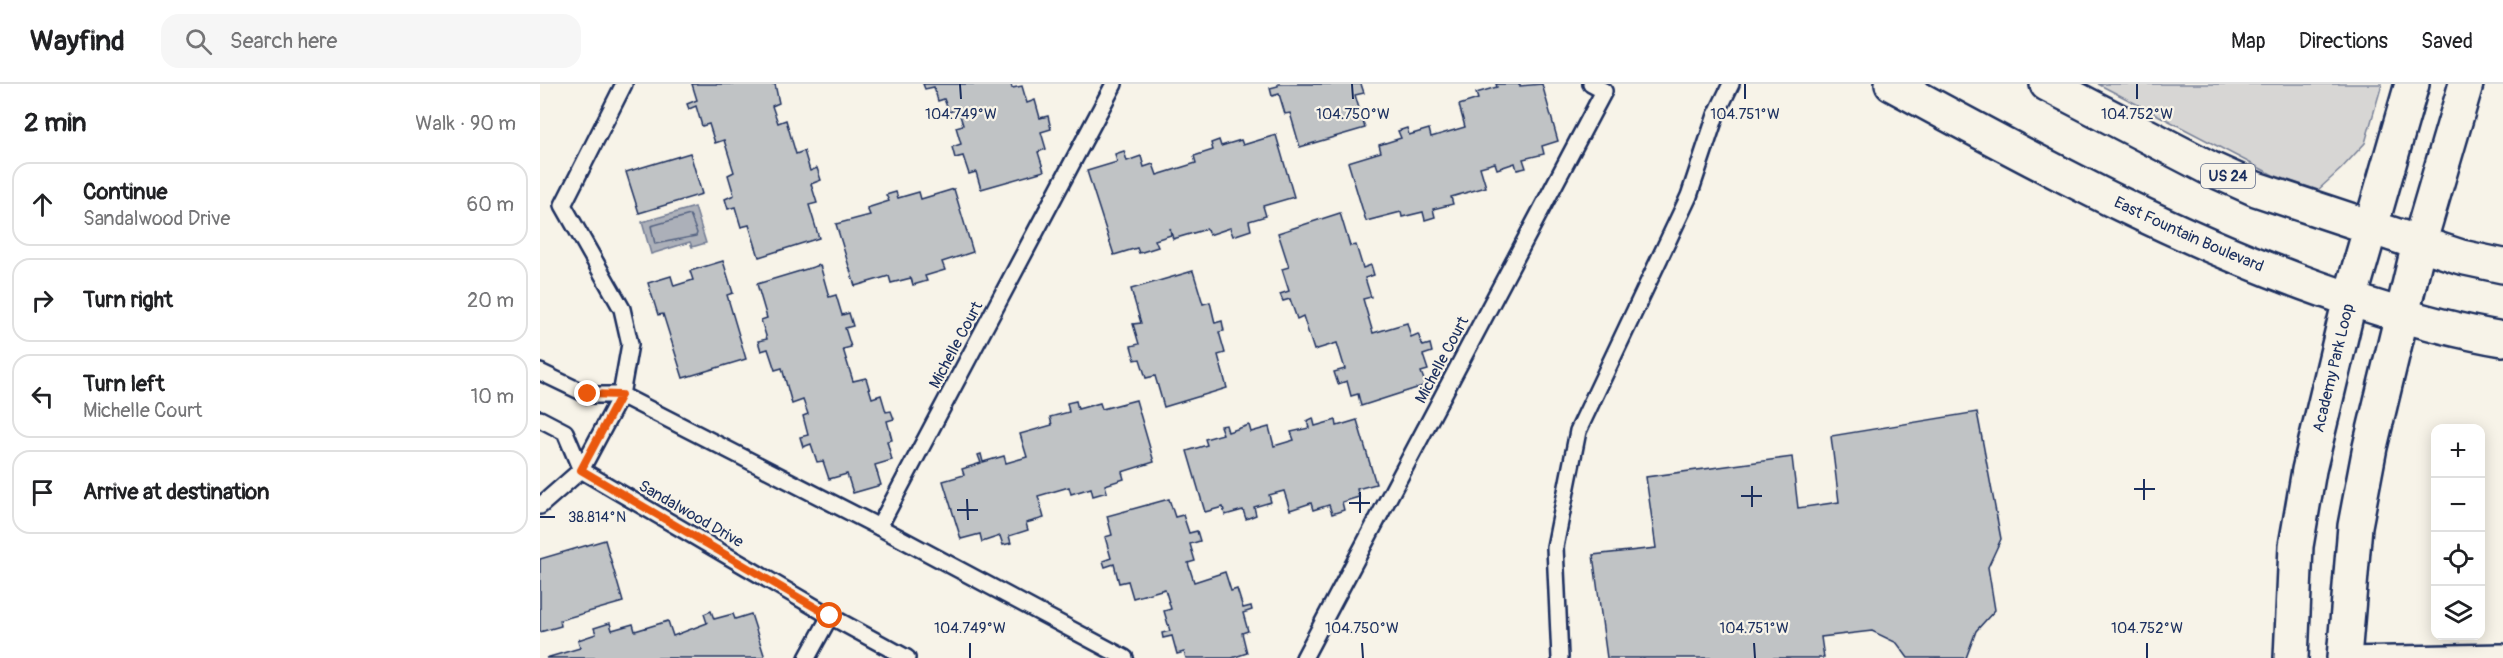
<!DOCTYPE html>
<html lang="en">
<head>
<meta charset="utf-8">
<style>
  body { margin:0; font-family:Pangolin,sans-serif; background:#f6f6f6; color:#202124 }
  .controls { position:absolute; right:18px; bottom:18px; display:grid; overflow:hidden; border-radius:12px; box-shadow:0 3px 15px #0003 }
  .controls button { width:54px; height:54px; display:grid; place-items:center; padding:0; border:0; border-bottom:2px solid #e0e0e0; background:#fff; color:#202124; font:30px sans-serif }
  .stop { position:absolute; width:18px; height:18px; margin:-14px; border:4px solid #ea580c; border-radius:50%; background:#fff }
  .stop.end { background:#ea580c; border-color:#fff; box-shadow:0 2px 6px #0008 }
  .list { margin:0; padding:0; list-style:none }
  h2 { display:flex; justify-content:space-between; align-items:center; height:78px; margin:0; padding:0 24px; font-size:26px }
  h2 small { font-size:20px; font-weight:400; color:#757577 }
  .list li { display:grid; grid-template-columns:39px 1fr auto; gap:18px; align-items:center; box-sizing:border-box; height:84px; margin:0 12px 12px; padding:0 12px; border:2px solid #e0e0e0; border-radius:18px }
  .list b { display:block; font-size:22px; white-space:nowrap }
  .list p { margin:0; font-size:20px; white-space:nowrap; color:#757577 }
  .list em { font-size:20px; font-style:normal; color:#757577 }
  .icon { flex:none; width:33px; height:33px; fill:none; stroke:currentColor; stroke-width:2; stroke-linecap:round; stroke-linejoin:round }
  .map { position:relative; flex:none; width:1963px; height:574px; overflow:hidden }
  header { display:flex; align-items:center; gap:36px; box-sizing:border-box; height:84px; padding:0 30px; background:#fff; border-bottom:2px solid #e0e0e0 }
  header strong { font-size:28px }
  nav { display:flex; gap:33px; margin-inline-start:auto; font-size:21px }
  .search { width:420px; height:54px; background:#f6f6f6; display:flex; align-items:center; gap:15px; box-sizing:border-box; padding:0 21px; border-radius:18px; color:#757577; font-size:22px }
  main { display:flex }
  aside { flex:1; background:#fff }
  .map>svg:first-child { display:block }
  .green { fill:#d7d6d4; stroke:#798299; stroke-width:1.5 }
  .water { fill:#acb0b9; stroke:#727c95; stroke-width:1.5 }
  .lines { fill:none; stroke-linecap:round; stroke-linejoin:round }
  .shore { stroke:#556382; stroke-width:1.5 }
  .building { fill:#c0c3c5; stroke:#1b2f5e; stroke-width:1.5 }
  .lane-casing { stroke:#1b2f5e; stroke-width:20 }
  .secondary-casing { stroke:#1b2f5e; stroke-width:38 }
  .highway-casing { stroke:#1b2f5e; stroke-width:38 }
  .lane { stroke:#f7f3e8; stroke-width:15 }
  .secondary { stroke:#f7f3e8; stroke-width:33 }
  .highway { stroke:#f7f3e8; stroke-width:33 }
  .route { stroke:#ea580c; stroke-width:8 }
  .ticks { fill:none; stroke:#1b2f5e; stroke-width:2 }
  .labels { text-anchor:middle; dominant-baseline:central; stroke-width:4.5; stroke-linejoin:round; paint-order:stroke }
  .shield { fill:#f7f3e8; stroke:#5d6a87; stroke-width:1.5 }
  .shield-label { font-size:15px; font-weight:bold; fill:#1b2f5e }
  .street-label { font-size:16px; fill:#1b2f5e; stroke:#f7f3e8 }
  .ticks-label { font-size:15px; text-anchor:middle; fill:#1b2f5e; stroke:#f7f3e8; stroke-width:4.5; stroke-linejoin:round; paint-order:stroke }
</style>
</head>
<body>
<header>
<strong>Wayfind</strong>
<div class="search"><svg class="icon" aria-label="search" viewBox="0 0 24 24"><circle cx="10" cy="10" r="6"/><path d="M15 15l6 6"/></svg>Search here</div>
<nav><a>Map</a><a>Directions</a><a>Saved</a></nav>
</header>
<main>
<aside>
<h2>2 min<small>Walk · 90 m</small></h2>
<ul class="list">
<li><svg class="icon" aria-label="ahead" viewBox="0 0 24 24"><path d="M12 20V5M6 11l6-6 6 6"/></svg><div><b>Continue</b><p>Sandalwood Drive</p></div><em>60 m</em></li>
<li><svg class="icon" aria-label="right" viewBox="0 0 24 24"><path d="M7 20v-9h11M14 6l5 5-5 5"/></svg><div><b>Turn right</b></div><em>20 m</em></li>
<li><svg class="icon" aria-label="left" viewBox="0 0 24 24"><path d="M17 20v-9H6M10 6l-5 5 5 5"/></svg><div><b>Turn left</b><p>Michelle Court</p></div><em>10 m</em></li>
<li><svg class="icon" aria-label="arrive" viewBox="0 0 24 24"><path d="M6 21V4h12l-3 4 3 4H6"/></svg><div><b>Arrive at destination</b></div></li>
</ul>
</aside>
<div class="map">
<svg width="1963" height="574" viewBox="0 0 1963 574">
  <rect width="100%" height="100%" fill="#f7f3e8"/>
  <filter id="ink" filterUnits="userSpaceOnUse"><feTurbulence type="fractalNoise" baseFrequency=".0167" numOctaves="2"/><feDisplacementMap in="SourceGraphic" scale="12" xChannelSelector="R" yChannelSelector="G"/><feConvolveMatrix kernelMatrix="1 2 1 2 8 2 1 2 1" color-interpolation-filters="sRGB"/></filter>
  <g filter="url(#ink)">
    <polygon class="green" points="1558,0 1842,0 1825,59 1801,85 1778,106 1733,91"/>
    <polygon class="water" points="155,123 166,159 152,163 150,158 111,170 102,138"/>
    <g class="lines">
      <polygon class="shore" points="150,131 157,149 156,152 115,160 111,142"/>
    </g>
    <g class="building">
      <polygon points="152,0 235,0 239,19 232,22 238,39 246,36 256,70 264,67 270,87 277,84 281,96 271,100 277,119 269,121 279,154 219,173 209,141 201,143 195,123 188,125 185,115 194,111 188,91 194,88 184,56 175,59 169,40 162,42 156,22 149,25 147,20 157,16"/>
      <polygon points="383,0 471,0 472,4 482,2 487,19 495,16 500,34 508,32 511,45 501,48 506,65 498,68 504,87 441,105 436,88 429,90 423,72 415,74 412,63 421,60 416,43 423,41 418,25 409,28 404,15 398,17 394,3 385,5"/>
      <polygon points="738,0 821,0 824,9 815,11 825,44 760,63 750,29 745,30 739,10 732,12 730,4 738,2"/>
      <polygon points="956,0 980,0 980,2 1002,0 1018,57 1002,62 1004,70 983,75 986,84 977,86 975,79 957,85 955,79 940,83 946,103 911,113 913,120 893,125 895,133 885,136 883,128 862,133 861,128 826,137 808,78 841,68 839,61 861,54 858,47 867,44 869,51 889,45 891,53 925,43 919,21 938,15 936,9 957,3"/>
      <polygon points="736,51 754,113 723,122 726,132 709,137 711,146 693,152 690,144 669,151 667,145 633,155 630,144 631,151 615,156 618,163 599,169 597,164 574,171 547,87 577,78 575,70 584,67 587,77 601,72 604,83 613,80 617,91 656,79 654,72 673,66 671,59 679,56 681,62 701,56 703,61"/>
      <polygon points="150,69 162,110 99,129 86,88"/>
      <polygon points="414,105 433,168 402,178 405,186 385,192 387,197 373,201 371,194 351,199 349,192 315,202 296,140 330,131 327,124 349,117 346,111 356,108 358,114 379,108 381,115"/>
      <polygon points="800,129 810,162 816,161 823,184 831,181 834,191 825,194 831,213 823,215 833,249 867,239 871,253 878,250 883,262 890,260 892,268 883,271 888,286 881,288 886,301 821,322 818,310 811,312 807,297 798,300 794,288 805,285 797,259 774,266 763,232 757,235 750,215 743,217 740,210 749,207 742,185 749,183 738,149"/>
      <polygon points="183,177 193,209 187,211 206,275 143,294 123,230 118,231 108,199 131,192 134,202 153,196 150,187"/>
      <polygon points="280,181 289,213 296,211 302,231 309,229 313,242 305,244 311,263 303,265 313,297 326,294 332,314 341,311 346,328 351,327 354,335 347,337 352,356 347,357 352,376 335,381 341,401 313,409 307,390 289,395 283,377 277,378 271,360 263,363 260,353 268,351 263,332 268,330 263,316 252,320 242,284 235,286 228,265 221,267 218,257 227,255 221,236 227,234 217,200"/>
      <polygon points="653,187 663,220 670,218 675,239 682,237 684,247 679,248 685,269 678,271 687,304 624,323 615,292 606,294 600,275 595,276 591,262 599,260 593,240 601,239 591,205"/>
      <polygon points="596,316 614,378 582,388 584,395 565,401 567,408 553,412 551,404 531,410 529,403 498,412 504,434 486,439 488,446 469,452 471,459 463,461 460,452 442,458 440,450 421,455 403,397 424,391 422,385 441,379 438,371 441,370 443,378 464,372 466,379 487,373 480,350 512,341 510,333 529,328 527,319 536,317 538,325 560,319 562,325"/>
      <polygon points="1437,328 1461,455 1448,483 1455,526 1436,547 1426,574 1368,574 1357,559 1332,547 1281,553 1284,574 1067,574 1053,471 1116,464 1106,393 1252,373 1258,424 1299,418 1291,352"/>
      <polygon points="773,334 775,342 796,336 797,342 817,336 836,400 817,405 819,413 802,418 804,426 792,430 789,421 773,426 771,419 750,426 744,407 729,411 731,418 714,423 716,431 706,435 703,426 685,431 683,423 665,428 647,367 667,361 665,355 683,350 680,342 686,341 688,348 709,341 711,348 729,343 734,362 754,356 751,348 769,344 767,337"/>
      <polygon points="629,415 635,433 643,431 649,449 657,447 660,457 650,460 655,477 648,479 654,498 685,488 691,507 697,505 703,524 711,522 712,526 703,529 708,547 702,549 707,569 692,574 646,574 644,568 637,570 632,552 623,554 622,549 630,547 624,527 631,525 625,505 593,514 588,497 579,499 574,480 565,483 563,477 571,474 565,453 572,451 567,432"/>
      <polygon points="65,456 83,518 20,536 21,542 0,548 0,475"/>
      <polygon points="171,527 174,535 193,530 195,535 211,530 225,574 6,574 40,564 38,556 56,550 54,544 70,539 72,546 93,540 95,547 128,537 133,552 167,539 164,530"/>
    </g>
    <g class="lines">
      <g class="lane-casing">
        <g id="lane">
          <polyline points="0,288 48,311 81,311 339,443 585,574"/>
          <polyline points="0,335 25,348 41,386"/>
          <polyline points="41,386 81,311 90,260 82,225 23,121 84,0"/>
          <polyline points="0,422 41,386 290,532 367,574"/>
          <polyline points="339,443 574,0"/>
          <polyline points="1804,571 1963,568"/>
          <polyline points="267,574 290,532"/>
          <polyline points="764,574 1064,7 1051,0"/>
          <polyline points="1020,574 1015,463 1038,347 1149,112 1176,31 1191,0"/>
        </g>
      </g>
      <g class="secondary-casing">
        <g id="secondary">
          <path id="s1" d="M 1751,574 L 1756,462 L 1769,386 L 1810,215 L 1872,0"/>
          <polyline points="1804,574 1815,442 1830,363 1879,160 1926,0"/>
        </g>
      </g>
      <g class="highway-casing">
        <g id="highway">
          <path id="s2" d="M 1352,0 C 1504,83 1657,166 1822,219 C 1869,234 1915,247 1963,255"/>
          <polyline points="1507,0 1669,84 1716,105 1921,173 1963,182"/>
        </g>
      </g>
      <use href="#lane" class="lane"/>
      <use href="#secondary" class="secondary"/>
      <use href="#highway" class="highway"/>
    </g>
  </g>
  <g class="lines" filter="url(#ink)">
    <polyline class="route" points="48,310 81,311 41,386 290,532"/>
  </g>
  <path class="ticks" d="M 420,0 L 421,15M 812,0 L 813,15M 1205,0 L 1205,15M 1597,0 L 1597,15M 1604,395 L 1604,416M 1212,402 L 1212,423M 1594,405 L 1615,405M 820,408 L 820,429M 1201,412 L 1222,412M 427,415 L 428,436M 809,419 L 830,419M 417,426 L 438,426M 0,433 L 15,433M 430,559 L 430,574M 822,559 L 823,574M 1214,559 L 1215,574M 1607,559 L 1607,574"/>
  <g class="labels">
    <rect class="shield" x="1661" y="80" width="54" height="24" rx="4.5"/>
    <g class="shield-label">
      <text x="1688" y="92">US 24</text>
    </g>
    <g class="street-label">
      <text stroke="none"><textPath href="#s2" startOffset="333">East Fountain Boulevard</textPath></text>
      <text transform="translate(416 261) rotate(-62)">Michelle Court</text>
      <text transform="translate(902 276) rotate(-62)">Michelle Court</text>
      <text stroke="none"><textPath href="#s1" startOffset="294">Academy Park Loop</textPath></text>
      <text transform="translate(151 430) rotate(30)">Sandalwood Drive</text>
    </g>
  </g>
  <g class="ticks-label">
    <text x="421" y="35">104.749°W</text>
    <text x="813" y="35">104.750°W</text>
    <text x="1205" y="35">104.751°W</text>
    <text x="1597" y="35">104.752°W</text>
    <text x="57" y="438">38.814°N</text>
    <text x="430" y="549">104.749°W</text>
    <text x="822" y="549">104.750°W</text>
    <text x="1214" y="549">104.751°W</text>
    <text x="1607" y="549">104.752°W</text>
  </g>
</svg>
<div class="controls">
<button>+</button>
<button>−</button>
<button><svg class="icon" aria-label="locate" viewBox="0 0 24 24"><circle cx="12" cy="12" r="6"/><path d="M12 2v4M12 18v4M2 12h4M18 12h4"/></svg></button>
<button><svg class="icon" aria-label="layers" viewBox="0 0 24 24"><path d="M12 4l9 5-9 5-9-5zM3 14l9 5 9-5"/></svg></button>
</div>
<div class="stop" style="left:290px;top:532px"></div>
<div class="stop end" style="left:48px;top:310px"></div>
</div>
</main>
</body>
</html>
